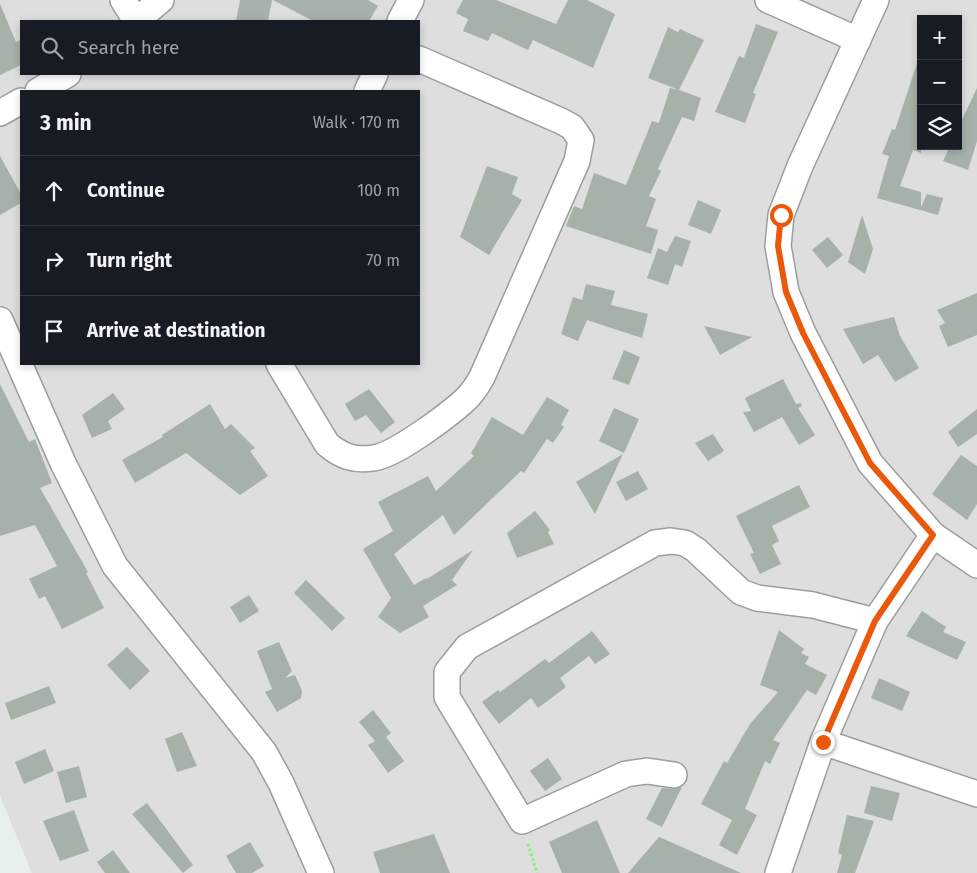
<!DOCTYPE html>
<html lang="en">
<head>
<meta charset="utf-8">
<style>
  body { margin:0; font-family:"Fira Sans",sans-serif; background:#242831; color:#f1f3f6 }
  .controls { position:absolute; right:15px; top:15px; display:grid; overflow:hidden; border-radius:0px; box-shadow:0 2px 8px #0003 }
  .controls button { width:45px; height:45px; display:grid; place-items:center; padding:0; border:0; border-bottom:1px solid #363941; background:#171b24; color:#f1f3f6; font:25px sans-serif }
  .stop { position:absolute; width:15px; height:15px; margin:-11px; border:4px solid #ea580c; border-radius:50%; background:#fff }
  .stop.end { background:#ea580c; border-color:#fff; box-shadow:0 1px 5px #0008 }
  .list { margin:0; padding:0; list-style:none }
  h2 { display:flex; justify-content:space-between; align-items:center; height:65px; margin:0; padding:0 20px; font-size:21px }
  h2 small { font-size:16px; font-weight:400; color:#9ea1a6 }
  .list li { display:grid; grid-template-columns:32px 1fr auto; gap:15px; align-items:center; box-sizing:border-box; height:70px; padding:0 20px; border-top:1px solid #363941 }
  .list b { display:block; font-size:19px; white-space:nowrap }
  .list em { font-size:16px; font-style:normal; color:#9ea1a6 }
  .icon { flex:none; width:28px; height:28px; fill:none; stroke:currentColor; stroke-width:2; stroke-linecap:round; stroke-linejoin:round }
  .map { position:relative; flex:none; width:977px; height:873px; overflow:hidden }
  .search { position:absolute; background:#171b24; box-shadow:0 2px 8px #0003; left:20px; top:20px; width:400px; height:55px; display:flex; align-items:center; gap:12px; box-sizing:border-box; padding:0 18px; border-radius:0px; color:#9ea1a6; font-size:19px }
  .panel { position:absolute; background:#171b24; box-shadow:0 2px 8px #0003; left:20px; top:90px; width:400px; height:275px; border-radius:0px }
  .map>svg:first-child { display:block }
  .residential { fill:#dddedd; fill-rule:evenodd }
  .building { fill:#a6b2a9 }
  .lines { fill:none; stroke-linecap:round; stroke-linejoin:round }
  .street-casing { stroke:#9d9d9d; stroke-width:28 }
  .path { stroke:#7ef375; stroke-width:3; stroke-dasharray:2.5 2.5; stroke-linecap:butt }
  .street { stroke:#fff; stroke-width:25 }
  .route { stroke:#ea580c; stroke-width:6 }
</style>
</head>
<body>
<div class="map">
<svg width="977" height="873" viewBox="0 0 977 873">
  <rect width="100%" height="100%" fill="#e7f0eb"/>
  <path class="residential" d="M 0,0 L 977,0 L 977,873 L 32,873 L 0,796 ZM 921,19 L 958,19 L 958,146 L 921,146 ZM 21,21 L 419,21 L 419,74 L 21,74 ZM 21,91 L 419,91 L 419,364 L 21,364 Z"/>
  <g class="building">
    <polygon points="240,0 272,0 268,21 236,21"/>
    <polygon points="273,0 368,0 378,6 369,21 313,21"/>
    <polygon points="463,0 496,0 556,24 568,0 587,0 615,14 593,68 533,40 528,50 492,33 488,41 463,31 468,19 456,13"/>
    <polygon points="0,4 16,42 21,40 21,65 0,75"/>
    <polygon points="756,24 778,32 753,93 756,94 745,123 715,112 739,56 744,58"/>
    <polygon points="668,27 678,32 680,29 704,40 679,90 701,98 694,121 682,117 658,169 661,171 649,196 656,199 646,226 658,230 651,254 566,226 574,206 582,209 594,173 626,185 652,121 659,123 670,88 679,90 648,78"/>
    <polygon points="917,63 921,64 921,153 913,150 900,186 921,192 921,207 927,194 943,198 938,215 877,198 889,156 882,154 892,129 895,130"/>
    <polygon points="977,88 977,141 968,170 943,161 950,146 958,146 958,128"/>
    <polygon points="0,156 21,194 21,203 0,215"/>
    <polygon points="487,166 518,177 512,194 522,200 489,255 460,237"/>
    <polygon points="698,200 721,210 711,234 688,225"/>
    <polygon points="862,215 873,249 865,274 848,262"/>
    <polygon points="675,236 691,241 682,267 675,264 668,285 647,278 658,248 667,252"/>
    <polygon points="828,237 843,255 827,268 812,250"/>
    <polygon points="586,284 615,291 611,305 648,314 642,338 587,320 578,341 561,334 573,297 582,300"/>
    <polygon points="977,293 977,335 948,347 939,326 945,323 937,310"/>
    <polygon points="894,317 900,336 919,368 895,382 878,355 863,364 843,329"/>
    <polygon points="704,326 752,337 720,355"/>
    <polygon points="624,350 640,357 629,385 612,379"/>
    <polygon points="783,379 796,404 801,403 802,406 798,408 815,435 799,445 782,417 754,432 743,412 751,411 745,398"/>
    <polygon points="0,384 29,442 35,439 52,483 40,488 88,572 86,573 104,608 62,629 45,596 39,599 29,579 57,566 35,525 0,536"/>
    <polygon points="369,389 395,422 381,433 366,415 355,421 345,404"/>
    <polygon points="113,393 125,409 108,421 112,429 92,438 82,415"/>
    <polygon points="547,397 569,410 561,425 564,427 553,443 547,439 524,473 521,471 454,535 443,515 394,554 414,585 426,578 427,579 473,550 452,580 457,585 423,606 429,617 400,633 378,617 391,598 363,549 393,531 378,502 428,476 436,491 474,456 471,453 492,417 523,435"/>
    <polygon points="210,404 225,429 231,424 255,448 250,451 268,476 240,495 186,453 135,483 122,460 163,437 162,435"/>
    <polygon points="614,408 639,419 624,453 599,441"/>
    <polygon points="977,409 977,434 958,447 948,432"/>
    <polygon points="713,434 724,451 708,461 695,443"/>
    <polygon points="623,454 595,514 576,482"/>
    <polygon points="961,455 977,466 977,504 967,520 932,494"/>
    <polygon points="638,471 648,489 626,501 616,482"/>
    <polygon points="799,485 810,507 772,526 779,541 772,545 781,564 760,574 750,554 754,553 736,516"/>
    <polygon points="535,511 550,530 548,532 554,544 517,558 507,533"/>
    <polygon points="306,580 345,618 332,631 294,593"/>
    <polygon points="249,595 259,611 240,623 230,607"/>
    <polygon points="922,611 946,627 943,632 966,642 957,660 906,636"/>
    <polygon points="779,630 804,649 801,653 809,657 805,664 827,675 816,695 807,690 773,740 780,743 770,764 765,761 745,809 757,815 737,855 719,845 732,820 701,804 724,761 727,763 750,724 778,692 760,685"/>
    <polygon points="592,631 610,654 595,664 589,656 560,678 566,687 538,708 531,698 499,724 482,702 498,690 500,692 545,659 549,663"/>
    <polygon points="279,642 292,671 285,678 295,675 302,691 301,698 277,712 265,692 272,689 257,651"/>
    <polygon points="127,647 150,671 130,690 107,665"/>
    <polygon points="879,678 910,692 902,711 871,698"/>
    <polygon points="49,686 56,703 11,720 5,703"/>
    <polygon points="373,710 391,733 386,737 404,761 388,773 368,745 375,741 359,722"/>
    <polygon points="182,732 197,766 177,772 165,739"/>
    <polygon points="45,749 54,771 24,784 15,762"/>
    <polygon points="548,758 562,779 545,791 530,771"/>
    <polygon points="79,766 87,797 66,803 57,772"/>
    <polygon points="871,786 900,793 892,821 864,813"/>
    <polygon points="682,787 662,827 646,819 662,788 672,789"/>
    <polygon points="147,803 193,865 183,873 132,814"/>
    <polygon points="74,810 89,851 60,861 43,821"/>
    <polygon points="847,815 874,821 855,873 837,873 842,855 838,853"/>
    <polygon points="597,820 620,873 562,873 549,842"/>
    <polygon points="434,834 450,873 380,873 373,852"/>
    <polygon points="659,837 741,873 628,873"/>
    <polygon points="250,842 264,866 252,873 236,873 226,856"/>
    <polygon points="113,850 130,873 105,873 97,862"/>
  </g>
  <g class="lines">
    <g class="street-casing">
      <g id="street">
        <polyline points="123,0 136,21"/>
        <polyline points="768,0 858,40"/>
        <polyline points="876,0 800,166 781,215 778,246 786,292 803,333 870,463 933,535 977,565"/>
        <polyline points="136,21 161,0"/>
        <polyline points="400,21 411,0"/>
        <polyline points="38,91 68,74"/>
        <polyline points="367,91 375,74"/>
        <polyline points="0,113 21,101"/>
        <polyline points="0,320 63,463 115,566 264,752 281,783 321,873"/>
        <path d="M 279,364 L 327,444 C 341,456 354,461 373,458 C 394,456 446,417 464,401 C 471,395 477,386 482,377 L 577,161 L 581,140 L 572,127 L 561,121 L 419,59"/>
        <polyline points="823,742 977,794"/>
        <polyline points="674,775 647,771 626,774 522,821 447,697 447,672 467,647 655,543 671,541 685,543 696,550 741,592 757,598 813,605 875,621"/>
        <polyline points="778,873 823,742 875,621 933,535"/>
      </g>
    </g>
    <polyline class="path" points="528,844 537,873"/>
    <use href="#street" class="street"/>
  </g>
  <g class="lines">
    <polyline class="route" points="781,215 778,246 786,292 803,333 870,463 933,535 875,621 823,742"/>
  </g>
</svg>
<div class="controls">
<button>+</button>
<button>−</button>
<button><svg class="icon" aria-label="layers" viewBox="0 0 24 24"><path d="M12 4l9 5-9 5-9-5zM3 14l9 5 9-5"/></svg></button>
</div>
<div class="stop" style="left:781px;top:215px"></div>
<div class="stop end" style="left:823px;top:742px"></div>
<div class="search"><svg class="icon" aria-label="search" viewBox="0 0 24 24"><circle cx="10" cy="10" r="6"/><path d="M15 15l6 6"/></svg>Search here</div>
<section class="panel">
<h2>3 min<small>Walk · 170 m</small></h2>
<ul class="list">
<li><svg class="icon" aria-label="ahead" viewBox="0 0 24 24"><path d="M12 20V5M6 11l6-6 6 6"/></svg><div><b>Continue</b></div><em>100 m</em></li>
<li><svg class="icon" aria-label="right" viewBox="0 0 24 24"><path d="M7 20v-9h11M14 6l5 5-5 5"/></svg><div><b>Turn right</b></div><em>70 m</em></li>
<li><svg class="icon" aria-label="arrive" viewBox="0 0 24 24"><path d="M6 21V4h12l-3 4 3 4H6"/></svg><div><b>Arrive at destination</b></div></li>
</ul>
</section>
</div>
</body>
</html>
